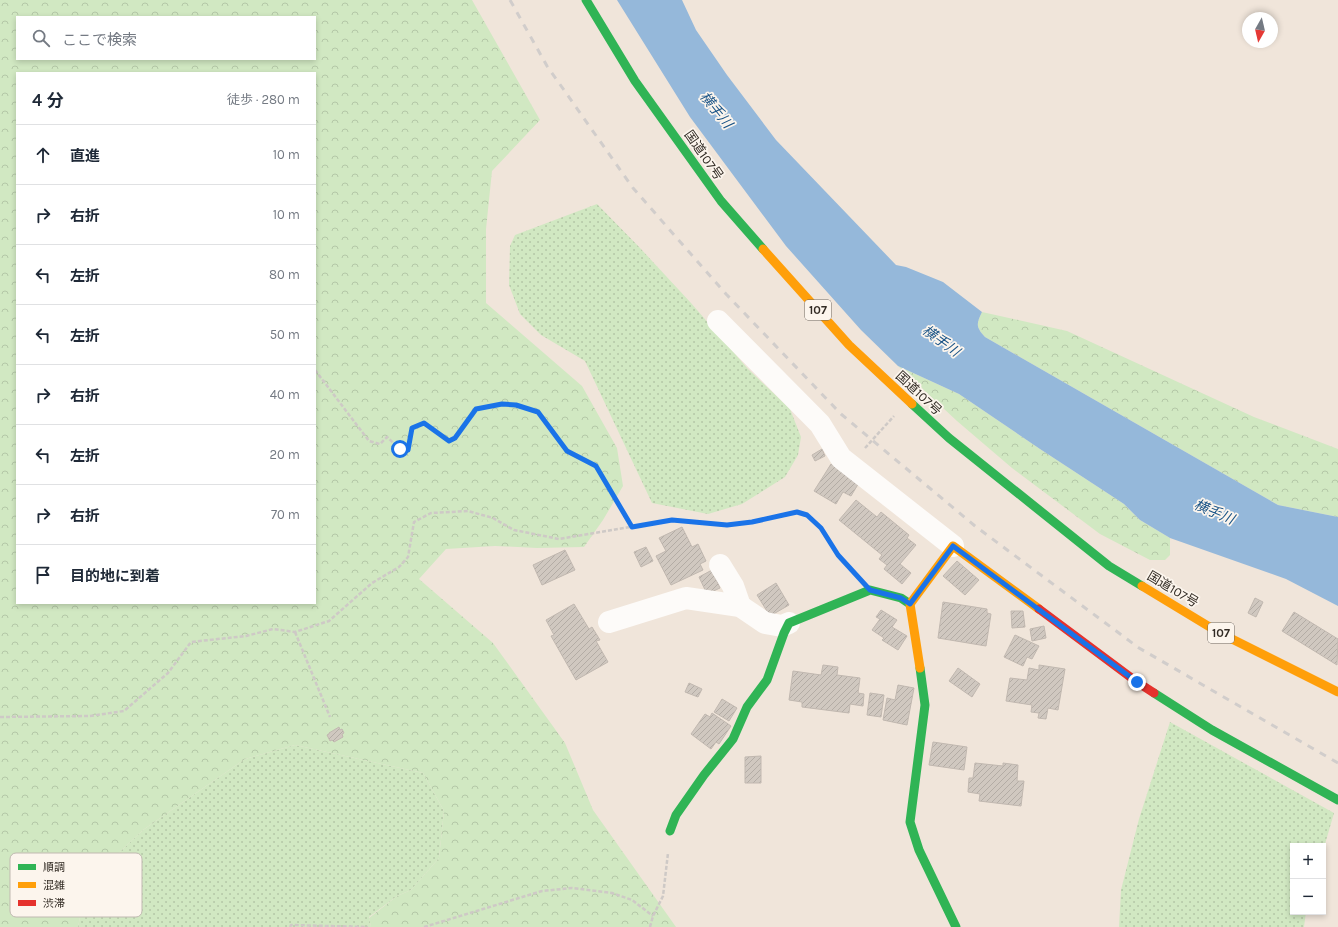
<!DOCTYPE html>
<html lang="ja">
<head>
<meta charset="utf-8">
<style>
  body { margin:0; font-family:Karla,"Noto Sans JP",sans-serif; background:#f6f6f7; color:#1f2937 }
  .controls { position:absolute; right:12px; bottom:12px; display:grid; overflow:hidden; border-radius:0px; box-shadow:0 2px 6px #0003 }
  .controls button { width:36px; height:36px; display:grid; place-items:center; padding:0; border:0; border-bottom:1px solid #e0e1e3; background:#fff; color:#1f2937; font:20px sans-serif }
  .compass { position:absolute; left:1242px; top:12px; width:36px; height:36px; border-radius:50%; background:#fff; box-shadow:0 2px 6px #0003; rotate:188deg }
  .stop { position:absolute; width:12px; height:12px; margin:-9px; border:3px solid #1a73e8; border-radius:50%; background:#fff }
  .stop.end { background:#1a73e8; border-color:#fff; box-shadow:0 1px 4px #0008 }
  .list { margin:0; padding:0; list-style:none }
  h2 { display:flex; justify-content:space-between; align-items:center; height:52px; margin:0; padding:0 16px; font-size:17px }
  h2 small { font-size:13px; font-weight:400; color:#747a83 }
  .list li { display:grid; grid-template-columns:26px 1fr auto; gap:12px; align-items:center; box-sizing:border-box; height:60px; padding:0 16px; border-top:1px solid #e0e1e3 }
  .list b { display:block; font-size:15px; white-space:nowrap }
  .list em { font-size:13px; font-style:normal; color:#747a83 }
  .icon { flex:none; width:22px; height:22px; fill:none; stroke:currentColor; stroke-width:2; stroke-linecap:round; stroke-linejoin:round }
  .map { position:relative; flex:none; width:1338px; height:927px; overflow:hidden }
  .search { position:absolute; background:#fff; box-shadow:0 2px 6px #0003; left:16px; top:16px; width:300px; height:44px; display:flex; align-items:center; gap:10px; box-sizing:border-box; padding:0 14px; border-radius:0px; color:#747a83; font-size:15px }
  .panel { position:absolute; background:#fff; box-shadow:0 2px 6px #0003; left:16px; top:72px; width:300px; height:532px; border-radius:0px }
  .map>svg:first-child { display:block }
  .grass { fill:url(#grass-dots) }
  .forest { fill:url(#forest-crowns); fill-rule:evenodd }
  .water { fill:#95b8da }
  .building { fill:url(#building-hatch); stroke:#c1b8b0 }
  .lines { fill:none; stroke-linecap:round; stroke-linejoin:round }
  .path { stroke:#cec9c6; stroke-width:2.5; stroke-dasharray:4 2; stroke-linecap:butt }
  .street { stroke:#fdfbf9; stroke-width:22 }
  .fast { stroke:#30b455; stroke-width:9 }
  .slow { stroke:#ff9f0a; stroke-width:9 }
  .jam { stroke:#e5322d; stroke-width:9 }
  .rail { stroke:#d1cdcb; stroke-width:3; stroke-dasharray:7 7; stroke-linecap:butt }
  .route { stroke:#1a73e8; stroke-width:5 }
  .labels { text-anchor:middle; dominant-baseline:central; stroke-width:3.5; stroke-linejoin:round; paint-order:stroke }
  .shield { fill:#fcf5ed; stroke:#6f6861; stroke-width:1 }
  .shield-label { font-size:12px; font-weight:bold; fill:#332c25 }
  .street-label { font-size:13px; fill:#332c25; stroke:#fcf5ed }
  .water-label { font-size:14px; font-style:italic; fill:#1a5487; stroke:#fcf5ed }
  .key { fill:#fcf5ed; stroke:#c0b9b1; stroke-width:1 }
  .key-label { font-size:11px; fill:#332c25 }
</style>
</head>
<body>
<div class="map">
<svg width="1338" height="927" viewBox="0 0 1338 927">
  <defs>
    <pattern id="grass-dots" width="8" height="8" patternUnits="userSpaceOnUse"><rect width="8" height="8" fill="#d1e8c2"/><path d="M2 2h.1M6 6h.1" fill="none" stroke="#b4c7a7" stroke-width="1.8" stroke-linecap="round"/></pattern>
    <pattern id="forest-crowns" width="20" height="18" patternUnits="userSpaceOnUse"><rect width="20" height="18" fill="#d1e8c2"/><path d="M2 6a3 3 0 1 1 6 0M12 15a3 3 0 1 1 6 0" fill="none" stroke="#b4c7a7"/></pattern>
    <pattern id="building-hatch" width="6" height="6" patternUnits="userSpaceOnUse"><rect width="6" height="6" fill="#d0c8c0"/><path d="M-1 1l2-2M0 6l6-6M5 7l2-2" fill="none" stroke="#b3aca5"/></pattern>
  </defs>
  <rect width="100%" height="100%" fill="#f0e5da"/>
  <g class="grass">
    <polygon points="597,204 640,248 691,303 748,369 790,409 801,437 798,455 785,477 742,504 708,514 652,503 585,361 541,335 520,314 509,285 510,246 515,235"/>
    <polygon points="1170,722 1334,813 1323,851 1323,846 1293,846 1293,912 1306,912 1304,927 1119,927 1121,890 1139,819"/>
    <polygon points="295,745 423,773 444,811 439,858 411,890 397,896 369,917 371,927 78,927 87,883 143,830 245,759"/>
  </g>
  <g class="forest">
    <path d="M 0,0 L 472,0 L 540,120 L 492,171 L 486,229 L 486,303 L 582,386 L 617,448 L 623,486 L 603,520 L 584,547 L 537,548 L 495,546 L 446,549 L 419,579 L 493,643 L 565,743 L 593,810 L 676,927 L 371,927 L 369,918 L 397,896 L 411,890 L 439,858 L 444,811 L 423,773 L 295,745 L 245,759 L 143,830 L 87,883 L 78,927 L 0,927 ZM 17,17 L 315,17 L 315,59 L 17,59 ZM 17,73 L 315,73 L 315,603 L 17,603 Z"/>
    <path d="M 982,312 L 1067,331 L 1254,417 L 1338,449 L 1338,517 L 1278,505 L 985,337 C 976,327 976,324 982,312 Z"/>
    <polygon points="898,366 959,394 1040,449 1124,504 1140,520 1170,538 1170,555 1165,560 1150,560 1100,534 1012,468 957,421"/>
  </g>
  <path class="water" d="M 617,0 L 682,0 L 696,30 L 727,75 L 776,140 L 896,265 L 906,267 L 943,282 L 982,312 C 976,324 976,327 985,337 L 1278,505 L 1338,517 L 1338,606 L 1286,579 L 1170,538 L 1140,520 L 1124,504 L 1040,449 L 959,394 L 898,366 L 861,330 L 786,246 L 690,117 Z"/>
  <g class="building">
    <polygon points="822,449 825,456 815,461 812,455"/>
    <polygon points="831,464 860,481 851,496 843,492 836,504 814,491"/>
    <polygon points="856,500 877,517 881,512 909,535 907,538 916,545 900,564 911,573 902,584 884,569 887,565 879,559 882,555 839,520"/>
    <polygon points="682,527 692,547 698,544 706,561 700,564 703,570 671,585 656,556 666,551 659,538"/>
    <polygon points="646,547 653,561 641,567 634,552"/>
    <polygon points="565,550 575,570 542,585 533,565"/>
    <polygon points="957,561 979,580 965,595 943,576"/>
    <polygon points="712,570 720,588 707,594 699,577"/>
    <polygon points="776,583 789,605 770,616 757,595"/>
    <polygon points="1255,598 1263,602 1256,617 1248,613"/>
    <polygon points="943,602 987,609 987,613 991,614 986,646 938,638"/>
    <polygon points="574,604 589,629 592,627 600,640 596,641 608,662 576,680 551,636 554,635 546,620"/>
    <polygon points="881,610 897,620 892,627 907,636 898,650 882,640 884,638 872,630 880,619 876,617"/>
    <polygon points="1011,611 1023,611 1025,627 1012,628"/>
    <polygon points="1294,612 1338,639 1337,665 1282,631"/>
    <polygon points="1044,626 1046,638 1032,641 1030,629"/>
    <polygon points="1015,635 1039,646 1032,659 1027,657 1023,666 1004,657"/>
    <polygon points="823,665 838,667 837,675 860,678 858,693 864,694 863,706 850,704 849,713 802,707 802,702 789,700 793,671 821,675"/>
    <polygon points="1039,665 1065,669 1058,710 1048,708 1046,719 1038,718 1039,713 1031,712 1032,705 1006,701 1010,678 1027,680 1029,668 1039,670"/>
    <polygon points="958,668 980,684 972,697 949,681"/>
    <polygon points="689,683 702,689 698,697 685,692"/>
    <polygon points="898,685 914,688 907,725 883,720 887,698 895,700"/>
    <polygon points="870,693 884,695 881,717 867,715"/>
    <polygon points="722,699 737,708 729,721 714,712"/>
    <polygon points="712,713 731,726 719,744 716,742 711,749 691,734 705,714 710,717"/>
    <polygon points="339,727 340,730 342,729 344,733 342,734 343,737 334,742 332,740 330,741 327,735 329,734 329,733"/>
    <polygon points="933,742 967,747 964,770 929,765"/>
    <polygon points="761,756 761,783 745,783 745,757"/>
    <polygon points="975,763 1003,766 1003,763 1018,765 1017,781 1024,781 1021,806 979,801 980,794 968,792 969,778 973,778"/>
  </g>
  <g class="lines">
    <g class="path">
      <polyline points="315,370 369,441 380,444 387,437 400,449 408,450 412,428 424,423 449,441 455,438 477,409 502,404 516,405 537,412 567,451 596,466 632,527"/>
      <polyline points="865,448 894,416"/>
      <polyline points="295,632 330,717"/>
      <polyline points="0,717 90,716 124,711 168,673 191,642 246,636 273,629 295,632 329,621 372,583 399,567 408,557 414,522 431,513 468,511 493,518 514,530 559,539 671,520 727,525 752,522 797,512 807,515 821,528 838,555 853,572"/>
      <polyline points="290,927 291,925 368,927"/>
      <polyline points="424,927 542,891 572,888 612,893 632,900 653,916"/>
      <polyline points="650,927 653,916 663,896 668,853"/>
    </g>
    <g class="street">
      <polyline points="718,321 820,424 841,458 953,546"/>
      <polyline points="720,565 733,586 740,606"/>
      <polyline points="609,622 686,598 740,606 765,623 782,626 789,623"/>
    </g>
    <g class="fast">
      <polyline points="586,0 635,81 721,201 763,249"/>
      <polyline points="912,404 949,438 1109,566 1142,586"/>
      <polyline points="920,668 925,705 910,822 919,850 956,927"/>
      <polyline points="1154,693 1212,730 1338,800"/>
      <polyline points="670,831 676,815 704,775 733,739 747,707 767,680 784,633 789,623 870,590 901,598 910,604"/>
    </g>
    <g class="slow">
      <polyline points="763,249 849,345 912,404"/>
      <polyline points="1142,586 1218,632 1338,692"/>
      <polyline points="920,668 910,604 953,546 1039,609"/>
    </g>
    <polyline class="jam" points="1039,609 1137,682 1154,693"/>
    <polyline class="rail" points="510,0 547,66 633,188 726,294 841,414 975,526 1139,648 1338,763"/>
  </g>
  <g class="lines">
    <polyline class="route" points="400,449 408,450 412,428 424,423 449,441 455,438 476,409 502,404 516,405 538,412 567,451 596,466 632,527 672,520 727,525 752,522 797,512 807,515 821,528 838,555 870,590 901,598 910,604 953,546 1137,682"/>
  </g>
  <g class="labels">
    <g class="shield">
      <rect x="805" y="300" width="26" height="20" rx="3"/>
      <rect x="1208" y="623" width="26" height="20" rx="3"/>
    </g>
    <g class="shield-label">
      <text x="818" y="310">107</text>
      <text x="1221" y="633">107</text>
    </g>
    <g class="street-label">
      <text transform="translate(704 155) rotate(55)">国道107号</text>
      <text transform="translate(919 393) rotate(43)">国道107号</text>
      <text transform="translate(1173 589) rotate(31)">国道107号</text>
    </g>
    <g class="water-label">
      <text transform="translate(716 110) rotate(51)">横手川</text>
      <text transform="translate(941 341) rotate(36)">横手川</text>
      <text transform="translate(1214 512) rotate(23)">横手川</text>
    </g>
  </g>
  <rect x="10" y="853" width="132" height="64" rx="6" class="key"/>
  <rect x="18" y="864" width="18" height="6" fill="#30b455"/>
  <rect x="18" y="882" width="18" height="6" fill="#ff9f0a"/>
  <rect x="18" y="900" width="18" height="6" fill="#e5322d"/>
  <g class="key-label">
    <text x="43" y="871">順調</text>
    <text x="43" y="889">混雑</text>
    <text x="43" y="907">渋滞</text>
  </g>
</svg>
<div class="controls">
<button>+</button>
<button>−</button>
</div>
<svg class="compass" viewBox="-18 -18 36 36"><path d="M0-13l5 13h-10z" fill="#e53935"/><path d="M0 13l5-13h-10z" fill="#747a83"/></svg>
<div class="stop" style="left:400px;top:449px"></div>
<div class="stop end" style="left:1137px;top:682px"></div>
<div class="search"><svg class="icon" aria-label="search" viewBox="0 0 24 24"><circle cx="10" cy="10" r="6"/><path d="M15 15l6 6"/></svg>ここで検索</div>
<section class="panel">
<h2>4 分<small>徒歩 · 280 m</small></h2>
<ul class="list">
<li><svg class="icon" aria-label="ahead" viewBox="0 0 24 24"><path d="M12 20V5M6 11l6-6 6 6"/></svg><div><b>直進</b></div><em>10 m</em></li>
<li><svg class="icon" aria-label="right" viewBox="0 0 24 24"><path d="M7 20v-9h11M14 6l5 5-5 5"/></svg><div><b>右折</b></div><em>10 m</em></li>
<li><svg class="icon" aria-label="left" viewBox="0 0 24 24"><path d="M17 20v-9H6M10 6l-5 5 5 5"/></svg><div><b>左折</b></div><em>80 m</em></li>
<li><svg class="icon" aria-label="left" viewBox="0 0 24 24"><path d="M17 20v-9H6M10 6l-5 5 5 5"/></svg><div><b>左折</b></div><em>50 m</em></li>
<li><svg class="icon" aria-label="right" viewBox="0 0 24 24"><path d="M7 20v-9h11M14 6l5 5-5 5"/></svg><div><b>右折</b></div><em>40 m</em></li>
<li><svg class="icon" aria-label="left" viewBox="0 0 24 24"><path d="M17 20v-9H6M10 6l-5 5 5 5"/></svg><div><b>左折</b></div><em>20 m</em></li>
<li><svg class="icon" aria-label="right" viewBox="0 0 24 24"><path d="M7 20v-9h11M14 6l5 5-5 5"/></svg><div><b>右折</b></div><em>70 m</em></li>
<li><svg class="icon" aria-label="arrive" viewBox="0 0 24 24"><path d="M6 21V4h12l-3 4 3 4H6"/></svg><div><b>目的地に到着</b></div></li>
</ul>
</section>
</div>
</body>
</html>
